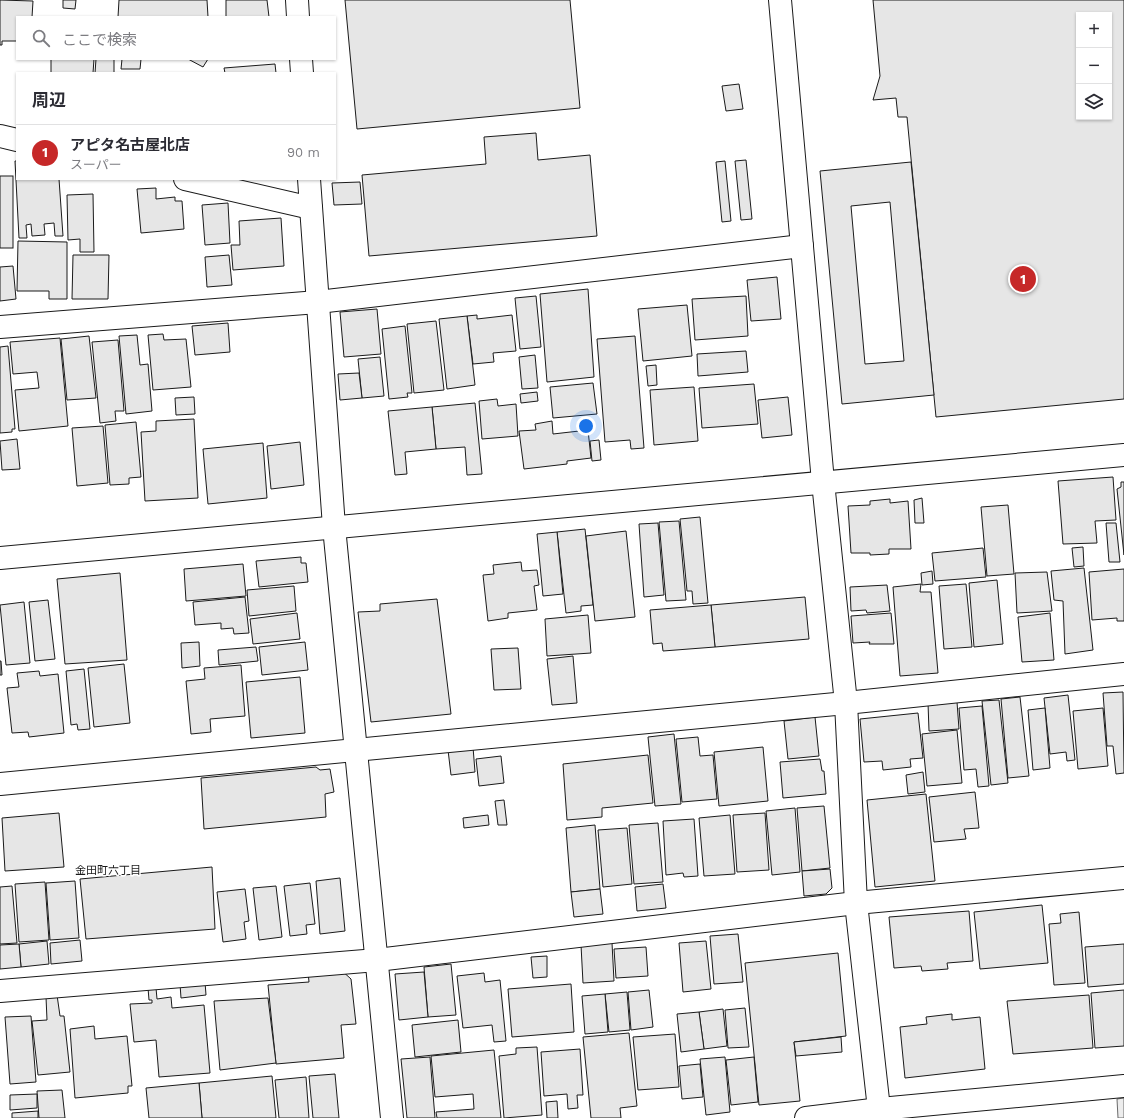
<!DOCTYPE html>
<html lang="ja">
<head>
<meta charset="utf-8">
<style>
  body { margin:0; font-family:"Work Sans","Noto Sans JP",sans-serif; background:#f7f7f7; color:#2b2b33 }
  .controls { position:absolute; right:12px; top:12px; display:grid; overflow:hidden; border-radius:0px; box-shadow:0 1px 3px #0004 }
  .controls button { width:36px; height:36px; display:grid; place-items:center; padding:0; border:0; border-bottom:1px solid #e1e1e2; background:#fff; color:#2b2b33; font:20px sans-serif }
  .you { position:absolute; left:586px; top:426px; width:14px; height:14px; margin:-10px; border:3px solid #fff; border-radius:50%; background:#1a73e8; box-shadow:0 0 0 6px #1a73e833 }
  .badge { display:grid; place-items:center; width:26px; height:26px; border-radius:50%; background:#c62828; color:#fff; font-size:13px; font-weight:700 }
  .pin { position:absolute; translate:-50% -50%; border:2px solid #fff; box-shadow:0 1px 4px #0006 }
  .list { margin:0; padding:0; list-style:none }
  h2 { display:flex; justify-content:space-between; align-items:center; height:52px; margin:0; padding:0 16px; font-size:17px }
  h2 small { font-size:13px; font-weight:400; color:#7c7c81 }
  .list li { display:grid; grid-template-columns:26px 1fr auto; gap:12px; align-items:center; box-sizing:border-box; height:56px; padding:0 16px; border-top:1px solid #e1e1e2 }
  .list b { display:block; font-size:15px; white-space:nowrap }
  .list p { margin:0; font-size:13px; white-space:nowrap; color:#7c7c81 }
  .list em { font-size:13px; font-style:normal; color:#7c7c81 }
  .icon { flex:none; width:22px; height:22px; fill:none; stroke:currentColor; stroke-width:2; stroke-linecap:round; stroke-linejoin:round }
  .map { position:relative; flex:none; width:1124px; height:1118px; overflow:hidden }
  .search { position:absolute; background:#fff; box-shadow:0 1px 3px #0004; left:16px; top:16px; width:320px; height:44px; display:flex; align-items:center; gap:10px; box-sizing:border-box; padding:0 14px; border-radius:0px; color:#7c7c81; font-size:15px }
  .panel { position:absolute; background:#fff; box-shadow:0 1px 3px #0004; left:16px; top:72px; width:320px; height:108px; border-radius:0px }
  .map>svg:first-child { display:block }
  .built { fill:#ededed; stroke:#6a6a6a }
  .building { fill:#e6e6e6; stroke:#1a1a1a; fill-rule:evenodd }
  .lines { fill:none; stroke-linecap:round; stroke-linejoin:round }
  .street-casing { stroke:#1a1a1a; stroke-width:24 }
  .secondary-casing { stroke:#1a1a1a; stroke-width:24 }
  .street { stroke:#fff; stroke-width:22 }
  .secondary { stroke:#fff; stroke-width:22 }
  .labels { text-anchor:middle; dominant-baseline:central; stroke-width:3; stroke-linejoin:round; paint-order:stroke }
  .neighbourhood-label { font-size:11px; fill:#1a1a1a; stroke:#fff }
</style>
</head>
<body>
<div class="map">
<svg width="1124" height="1118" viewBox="0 0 1124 1118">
  <rect width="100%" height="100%" fill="#fff"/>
  <polygon class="built" points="1124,1098 1124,1118 1118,1118 1117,1099"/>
  <g class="building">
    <polygon points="0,0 33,1 32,17 17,17 17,41 2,41 2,45 0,45"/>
    <polygon points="63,0 76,0 75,9 63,8"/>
    <polygon points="119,0 207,0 208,17 118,17"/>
    <polygon points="226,0 267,0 269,17 226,17"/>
    <polygon points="345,0 570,0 580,108 357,129"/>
    <path d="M 873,0 L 1124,0 L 1124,399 L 936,417 L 907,117 L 898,117 L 896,98 L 873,100 L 880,76 ZM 1079,15 L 1109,15 L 1109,117 L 1079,117 Z"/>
    <polygon points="51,59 94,59 93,73 51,73"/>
    <polygon points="96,59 114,59 114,73 95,73"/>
    <polygon points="122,59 141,59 140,69 121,69"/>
    <polygon points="188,59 208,59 203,67"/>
    <polygon points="275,64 276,73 225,73 224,68"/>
    <polygon points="739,84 743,109 726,111 722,86"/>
    <polygon points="536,133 538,160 590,155 597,236 369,256 362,175 486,164 484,137"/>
    <polygon points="746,160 752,219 741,220 735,161"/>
    <polygon points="15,161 17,161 17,179 59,179 63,236 55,236 54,223 44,224 45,235 32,236 31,224 26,225 27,238 19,238"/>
    <polygon points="725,161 731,221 722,222 716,162"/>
    <path d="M 911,162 L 934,395 L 842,404 L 820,171 ZM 890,202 L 904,361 L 865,364 L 851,206 Z"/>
    <rect x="0" y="176" width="13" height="72"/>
    <polygon points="360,182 362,204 334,205 332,183"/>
    <polygon points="156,188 156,199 175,197 175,201 182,201 184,229 141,233 137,189"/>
    <polygon points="93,194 94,252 80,252 80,239 68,240 67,195"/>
    <polygon points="228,203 230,243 205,245 202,205"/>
    <polygon points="281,218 284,266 233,270 231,245 240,245 239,221"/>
    <polygon points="18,241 67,242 67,299 49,299 49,291 17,291"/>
    <polygon points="73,255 109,255 108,299 72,299"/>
    <polygon points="229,255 232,285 207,287 205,257"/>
    <polygon points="13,266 16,299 0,301 0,267"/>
    <polygon points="777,277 781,319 751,321 747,280"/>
    <polygon points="588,289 594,377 547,382 540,294"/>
    <polygon points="536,296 541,347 520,349 515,298"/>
    <polygon points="746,296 748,336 695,340 692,299"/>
    <polygon points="687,305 692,356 643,361 638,309"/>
    <polygon points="377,309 381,354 344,357 340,312"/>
    <polygon points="477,315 477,319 512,315 516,351 493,353 494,362 473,364 467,316"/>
    <polygon points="467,316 475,385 447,389 439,319"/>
    <polygon points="436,321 444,390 414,393 407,324"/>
    <polygon points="228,323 230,352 195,355 192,326"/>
    <polygon points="405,326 412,393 407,393 408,397 389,399 382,329"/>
    <polygon points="163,334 164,340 186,339 191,387 153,390 148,335"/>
    <polygon points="137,335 140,365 148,364 152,411 126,414 119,336"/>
    <polygon points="89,336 96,398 67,400 61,339"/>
    <polygon points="635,336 644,448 631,449 630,440 605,442 597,339"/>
    <polygon points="60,338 68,426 19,431 15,390 39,388 37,372 13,374 10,342"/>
    <polygon points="118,340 124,411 115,411 116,421 100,423 92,342"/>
    <polygon points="8,346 15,429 12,429 12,432 0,433 0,347"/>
    <polygon points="746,351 748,372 698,376 697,354"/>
    <polygon points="535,355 538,388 522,389 519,357"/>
    <polygon points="380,357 384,396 362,398 358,359"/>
    <polygon points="656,365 657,385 648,386 646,366"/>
    <polygon points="359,373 362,398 340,400 338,374"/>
    <polygon points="593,383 597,414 553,418 550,387"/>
    <polygon points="754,384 758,424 702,428 699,388"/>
    <polygon points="694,387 698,441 654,445 650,390"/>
    <polygon points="537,392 538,401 521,403 520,394"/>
    <polygon points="194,397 195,414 176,415 175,398"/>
    <polygon points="788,397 792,435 762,438 758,400"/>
    <polygon points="497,399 498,406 516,404 518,436 482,439 479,401"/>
    <polygon points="475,403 482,474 467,475 465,447 436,449 432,407"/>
    <polygon points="432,407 436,449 405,452 407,474 395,475 388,411"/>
    <polygon points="194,419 198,498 145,501 141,432 156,431 156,421"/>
    <polygon points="552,421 553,434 588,430 591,458 567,461 567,464 524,469 519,431 536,430 535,424"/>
    <polygon points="136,422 141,477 129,478 129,484 110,485 105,425"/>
    <polygon points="103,426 108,483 77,486 72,428"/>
    <polygon points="17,439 20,469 2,470 0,441"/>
    <polygon points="599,440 601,460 592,461 590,441"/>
    <polygon points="300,442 304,485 271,489 267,446"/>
    <polygon points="263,443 267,498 208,504 203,449"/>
    <polygon points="1113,477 1116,520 1095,521 1097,543 1063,544 1058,481"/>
    <polygon points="1121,482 1124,482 1124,555 1117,489 1121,487"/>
    <polygon points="922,498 924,523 915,523 914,500"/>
    <polygon points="890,499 890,503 908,501 911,549 889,549 889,554 870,555 870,553 851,553 848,506 870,505 870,501"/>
    <polygon points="1008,505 1014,574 987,576 981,507"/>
    <polygon points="700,517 708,603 693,604 692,591 687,591 680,519"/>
    <polygon points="679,521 686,600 666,601 659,522"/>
    <polygon points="658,523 664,595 644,597 639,524"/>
    <polygon points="1106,523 1116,523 1120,562 1109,562"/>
    <polygon points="585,529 593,605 581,606 581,611 566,613 557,532"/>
    <polygon points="626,531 635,617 595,621 586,536"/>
    <polygon points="557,532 563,594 543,596 537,534"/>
    <polygon points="1083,547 1084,566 1074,567 1072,548"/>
    <polygon points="983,548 986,577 935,581 932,553"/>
    <polygon points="301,557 301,563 306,563 308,582 259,587 256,561"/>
    <polygon points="521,562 522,571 537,570 539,585 534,586 537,610 508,613 508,618 488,621 483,575 494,574 493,565"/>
    <polygon points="243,564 246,596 186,601 184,569"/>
    <polygon points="1084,568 1093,650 1065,654 1063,601 1054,600 1051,571"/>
    <polygon points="1124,569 1124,621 1117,621 1117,618 1092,620 1089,572"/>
    <polygon points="932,571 933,584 922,585 921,573"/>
    <polygon points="1047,572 1052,611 1017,613 1015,573"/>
    <polygon points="120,573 127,660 65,664 57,579"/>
    <polygon points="997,580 1003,644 974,647 969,583"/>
    <polygon points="921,584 920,592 931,592 938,673 900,676 893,587"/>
    <polygon points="966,584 972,647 944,649 939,586"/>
    <polygon points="887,585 890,611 867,613 866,610 851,611 850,587"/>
    <polygon points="294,586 296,611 249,616 247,590"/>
    <polygon points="245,597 249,633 234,634 233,628 221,629 221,623 195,625 193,602"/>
    <polygon points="805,597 809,639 715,647 711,605"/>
    <polygon points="437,599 451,714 371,722 358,612 380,611 380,604"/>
    <polygon points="48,600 55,659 35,661 29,602"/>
    <polygon points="24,602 30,663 6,665 0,605"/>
    <polygon points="711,605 715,647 663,651 662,643 653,644 650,610"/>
    <polygon points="297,613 300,639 253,644 250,619"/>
    <polygon points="891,613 894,644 869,644 870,642 853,643 851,616"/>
    <polygon points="1050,613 1054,660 1022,662 1018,617"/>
    <polygon points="588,615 591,653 547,656 545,619"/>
    <polygon points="199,642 200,666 182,668 181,643"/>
    <polygon points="305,642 308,670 262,675 259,647"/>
    <polygon points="256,647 258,661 219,665 218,650"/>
    <polygon points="518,648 521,689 494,690 491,649"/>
    <polygon points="573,656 577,703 552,705 547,659"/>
    <polygon points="0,661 1,661 2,675 0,675"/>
    <polygon points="124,664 130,723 94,727 88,668"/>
    <polygon points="241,665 245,716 210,719 211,732 191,734 186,681 205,679 204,668"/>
    <polygon points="84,669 90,729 78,730 77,724 71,725 66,671"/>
    <polygon points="39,671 40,676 58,674 64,733 29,737 28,732 12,733 7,688 19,687 17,673"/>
    <polygon points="300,677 305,733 251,738 246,682"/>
    <polygon points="1123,692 1124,773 1116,774 1113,746 1107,746 1103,693"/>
    <polygon points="1068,695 1075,760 1067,761 1066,752 1050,754 1044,698"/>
    <polygon points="1020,697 1029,776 1008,778 1001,699"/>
    <polygon points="999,700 1008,783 991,785 982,701"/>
    <polygon points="957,702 959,729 929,731 928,703"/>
    <polygon points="982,706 989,786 978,787 976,769 964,770 959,708"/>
    <polygon points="1045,708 1050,768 1033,770 1028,710"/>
    <polygon points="1103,708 1108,766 1078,769 1073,711"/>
    <polygon points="918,713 923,758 910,759 911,767 883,770 882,761 864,762 860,719"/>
    <polygon points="815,717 819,756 788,759 784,721"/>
    <polygon points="957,730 962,783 927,786 922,734"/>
    <polygon points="674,734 681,804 655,806 648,737"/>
    <polygon points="698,737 700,756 713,755 717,799 682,802 676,739"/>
    <polygon points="473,747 475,772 451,775 448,750"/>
    <polygon points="763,747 768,801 719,806 714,752"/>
    <polygon points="648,755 653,803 602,808 602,817 567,820 563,764"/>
    <polygon points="501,756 504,783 479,786 476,759"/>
    <polygon points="820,759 822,771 824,771 826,794 783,798 780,762"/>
    <polygon points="316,767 320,770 330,769 334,792 325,794 326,817 204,829 201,778"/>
    <polygon points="923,772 925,792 908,794 906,775"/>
    <polygon points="975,792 979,828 964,829 966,839 934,842 929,797"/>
    <polygon points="926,794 935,881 875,887 867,800"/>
    <polygon points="504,800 507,825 498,825 495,801"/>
    <polygon points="824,806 830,868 802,871 797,808"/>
    <polygon points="795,808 800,872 772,875 766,811"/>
    <polygon points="59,813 64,867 5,871 2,818"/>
    <polygon points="765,813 769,870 737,872 733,815"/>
    <polygon points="488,815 489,825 464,828 463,818"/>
    <polygon points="730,815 735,874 704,876 699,818"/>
    <polygon points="694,819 698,876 684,877 683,873 666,875 663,821"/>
    <polygon points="658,823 663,882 634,884 629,825"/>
    <polygon points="595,825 600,889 571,892 566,828"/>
    <polygon points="627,828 632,884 603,887 598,830"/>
    <polygon points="212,867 215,929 86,939 80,879"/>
    <polygon points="830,869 832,888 826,894 804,896 802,871"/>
    <polygon points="340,878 345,931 320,934 316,881"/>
    <polygon points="75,881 79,938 50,940 46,883"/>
    <polygon points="45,882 49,940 19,942 15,884"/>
    <polygon points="310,883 315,924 306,925 307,934 290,936 284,886"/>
    <polygon points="663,884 666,908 637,911 635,887"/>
    <polygon points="12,886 17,943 0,944 0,887"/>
    <polygon points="276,886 282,937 259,940 253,888"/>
    <polygon points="245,889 249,921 244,922 246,939 223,942 217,892"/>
    <polygon points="600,889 603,914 574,917 571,892"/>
    <polygon points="1042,905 1048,963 980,969 974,912"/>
    <polygon points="969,911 973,961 947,963 948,969 922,971 921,966 894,968 889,917"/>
    <polygon points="1079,912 1085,983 1054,985 1049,924 1061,923 1060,914"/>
    <polygon points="738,934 743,982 714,984 710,936"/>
    <polygon points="80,940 82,961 51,964 50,943"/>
    <polygon points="47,941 49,964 21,967 19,944"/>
    <polygon points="706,941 711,989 683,992 679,943"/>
    <polygon points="612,943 614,981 583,983 581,945"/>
    <polygon points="19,944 21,967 0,969 0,945"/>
    <polygon points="1124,944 1124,984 1088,987 1085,947"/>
    <polygon points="646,947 648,976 616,978 614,949"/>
    <polygon points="838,953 846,1036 794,1042 800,1101 759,1105 745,963"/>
    <polygon points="547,956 547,977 533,978 531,957"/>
    <polygon points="451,964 456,1015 428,1017 424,967"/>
    <polygon points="340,969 351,979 356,1024 341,1025 344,1058 276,1064 268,985 309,982 308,972"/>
    <polygon points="424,972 428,1017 399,1020 395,974"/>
    <polygon points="484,973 485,982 500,980 506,1041 494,1042 492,1025 463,1028 457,976"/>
    <polygon points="205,982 206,995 181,998 180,984"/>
    <polygon points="571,984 574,1032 512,1037 508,989"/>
    <polygon points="148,988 156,988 157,999 171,997 172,1008 204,1005 210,1073 159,1077 156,1040 134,1042 130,1004 152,1003 152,1000 149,1000"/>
    <polygon points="649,990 653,1027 631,1030 628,992"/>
    <polygon points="1124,990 1124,1046 1095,1048 1091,993"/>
    <polygon points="627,992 630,1030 609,1032 605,994"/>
    <polygon points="605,994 608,1032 585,1034 582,996"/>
    <polygon points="57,995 60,1016 64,1016 70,1072 38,1075 32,1021 47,1020 46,997"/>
    <polygon points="1089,995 1093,1048 1013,1054 1007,1001"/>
    <polygon points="268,998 276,1063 220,1070 214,1001"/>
    <polygon points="745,1008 749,1047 728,1048 725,1010"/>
    <polygon points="723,1009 727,1046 704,1049 699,1012"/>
    <polygon points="699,1012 704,1049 681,1052 677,1014"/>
    <polygon points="952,1014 952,1020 980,1017 985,1069 905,1078 900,1027 927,1024 926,1017"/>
    <polygon points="31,1016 36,1082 10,1084 5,1017"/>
    <polygon points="458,1020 461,1052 415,1057 412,1025"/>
    <polygon points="94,1026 95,1039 127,1036 132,1086 128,1086 128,1093 75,1098 70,1029"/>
    <polygon points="629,1033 637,1106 620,1108 621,1118 591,1118 583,1037"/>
    <polygon points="675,1034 679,1087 638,1090 633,1037"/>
    <polygon points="841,1037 842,1052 796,1056 794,1042"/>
    <polygon points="537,1047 542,1115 504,1118 499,1056 516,1054 516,1048"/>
    <polygon points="580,1049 583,1095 577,1095 578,1108 568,1109 567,1094 544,1096 541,1052"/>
    <polygon points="494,1050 501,1118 437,1118 436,1112 474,1109 473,1094 435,1097 431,1056"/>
    <polygon points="430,1057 435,1118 407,1118 401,1059"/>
    <polygon points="725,1057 730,1112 706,1115 700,1059"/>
    <polygon points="754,1057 758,1102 731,1105 726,1060"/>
    <polygon points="700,1064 703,1097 682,1099 679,1066"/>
    <polygon points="335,1074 339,1118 313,1118 309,1076"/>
    <polygon points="272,1076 276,1118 202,1118 199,1083"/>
    <polygon points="306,1077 309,1118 279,1118 275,1080"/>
    <polygon points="199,1083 202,1118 149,1118 146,1088"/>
    <polygon points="62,1090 65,1118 39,1118 37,1091"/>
    <polygon points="37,1094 37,1108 10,1110 10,1095"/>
    <polygon points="557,1101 558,1118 547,1118 546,1102"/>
    <polygon points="38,1111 38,1118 12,1118 12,1113"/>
  </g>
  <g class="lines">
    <g class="street-casing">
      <g id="street">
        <polyline points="297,0 298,17"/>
        <polyline points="780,0 823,482 846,703 856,903 880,1118"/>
        <polyline points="301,59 302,73"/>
        <polyline points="0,136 17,140"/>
        <polyline points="185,179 311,208"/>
        <polyline points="309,179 334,527 392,1118"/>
        <polyline points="0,327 318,302 802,246"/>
        <polyline points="0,784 846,703 1124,674"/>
        <polyline points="0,991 377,960 856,903 1124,878"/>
        <polyline points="806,1118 880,1109 1124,1086"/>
      </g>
    </g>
    <g class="secondary-casing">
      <polyline id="secondary" points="0,558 1124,455"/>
    </g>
    <use href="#street" class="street"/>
    <use href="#secondary" class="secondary"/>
  </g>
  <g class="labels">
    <g class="neighbourhood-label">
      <text x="108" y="870">金田町六丁目</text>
    </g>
  </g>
</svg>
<div class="controls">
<button>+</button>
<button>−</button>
<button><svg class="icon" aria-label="layers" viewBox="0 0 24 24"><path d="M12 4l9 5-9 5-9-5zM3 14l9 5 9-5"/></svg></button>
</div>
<div class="you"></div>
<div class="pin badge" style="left:1023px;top:279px">1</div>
<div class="search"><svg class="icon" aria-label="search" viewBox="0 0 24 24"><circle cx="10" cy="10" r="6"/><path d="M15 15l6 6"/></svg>ここで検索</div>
<section class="panel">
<h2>周辺<small></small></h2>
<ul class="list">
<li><span class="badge">1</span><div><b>アピタ名古屋北店</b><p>スーパー</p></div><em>90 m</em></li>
</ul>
</section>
</div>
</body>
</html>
